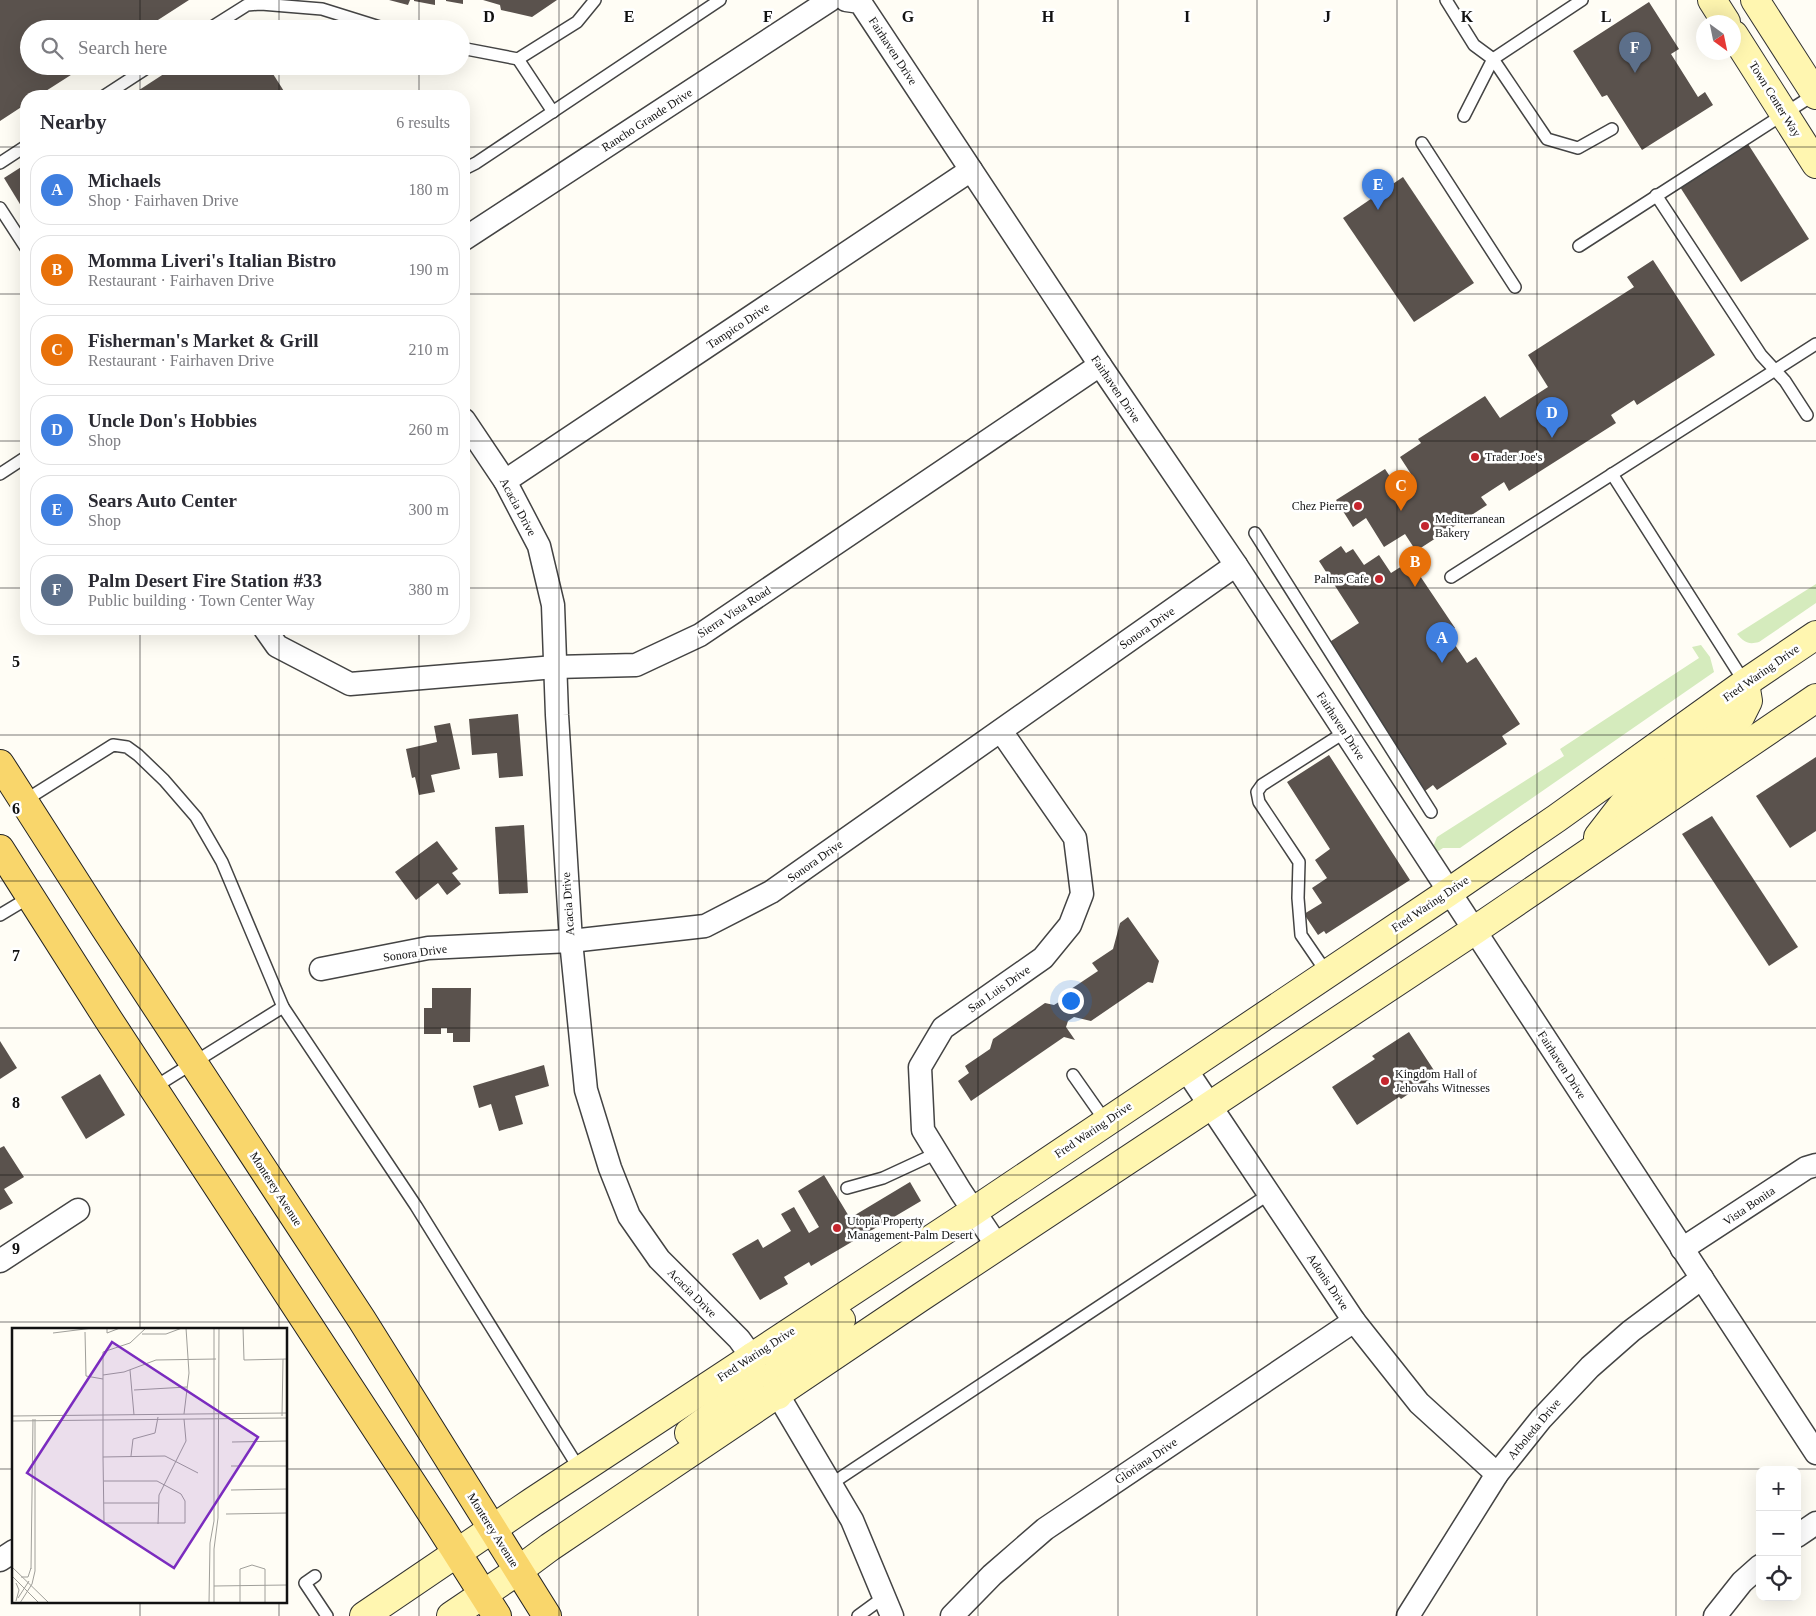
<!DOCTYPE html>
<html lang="en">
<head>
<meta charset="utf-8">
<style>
  body { margin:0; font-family:"Times New Roman",serif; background:#f2f2f3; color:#2b2b33 }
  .controls { position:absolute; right:15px; bottom:15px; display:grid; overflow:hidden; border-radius:10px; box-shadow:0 5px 20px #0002 }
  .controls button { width:45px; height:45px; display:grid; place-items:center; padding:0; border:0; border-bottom:1px solid #e1e1e2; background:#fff; color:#2b2b33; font:25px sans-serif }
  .compass { position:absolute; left:1696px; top:15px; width:45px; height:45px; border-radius:50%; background:#fff; box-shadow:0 5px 20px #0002; rotate:147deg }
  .you { position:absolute; left:1070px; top:1000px; width:18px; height:18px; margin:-12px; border:4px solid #fff; border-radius:50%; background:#1a73e8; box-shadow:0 0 0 8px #1a73e833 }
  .badge { display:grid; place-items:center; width:32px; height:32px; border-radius:50%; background:#7c3aed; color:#fff; font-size:16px; font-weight:700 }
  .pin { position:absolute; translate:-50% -41px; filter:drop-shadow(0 1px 2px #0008) }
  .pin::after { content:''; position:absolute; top:26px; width:18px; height:15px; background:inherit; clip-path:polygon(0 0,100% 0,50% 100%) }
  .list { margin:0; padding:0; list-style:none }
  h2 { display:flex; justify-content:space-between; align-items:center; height:65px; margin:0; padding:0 20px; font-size:21px }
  h2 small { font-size:16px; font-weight:400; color:#7c7c81 }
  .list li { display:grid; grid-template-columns:32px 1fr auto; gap:15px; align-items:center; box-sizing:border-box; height:70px; margin:0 10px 10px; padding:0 10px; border:1px solid #e1e1e2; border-radius:20px }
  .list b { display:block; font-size:19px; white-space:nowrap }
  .list p { margin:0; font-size:16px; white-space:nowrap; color:#7c7c81 }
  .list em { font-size:16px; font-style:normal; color:#7c7c81 }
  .icon { flex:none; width:28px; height:28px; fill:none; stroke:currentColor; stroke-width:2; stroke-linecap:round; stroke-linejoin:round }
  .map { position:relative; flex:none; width:1816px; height:1616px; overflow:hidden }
  .search { position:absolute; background:#fff; box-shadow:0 5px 20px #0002; left:20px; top:20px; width:450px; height:55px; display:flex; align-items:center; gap:12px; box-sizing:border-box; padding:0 18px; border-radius:28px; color:#7c7c81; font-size:19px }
  .panel { position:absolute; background:#fff; box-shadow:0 5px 20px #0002; left:20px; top:90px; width:450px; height:545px; border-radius:20px }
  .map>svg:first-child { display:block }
  .green { fill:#d5ebbd }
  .building { fill:#5a524d }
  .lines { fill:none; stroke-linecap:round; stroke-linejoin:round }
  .lane-casing { stroke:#444; stroke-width:14 }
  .street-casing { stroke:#444; stroke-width:25 }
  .secondary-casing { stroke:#333; stroke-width:30 }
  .primary-casing { stroke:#222; stroke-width:30 }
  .lane { stroke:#fff; stroke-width:11 }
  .street { stroke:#fff; stroke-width:22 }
  .secondary { stroke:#fff6b0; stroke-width:28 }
  .primary { stroke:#f9d66b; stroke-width:28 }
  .grid { fill:none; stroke:#111; stroke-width:1; stroke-opacity:0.55 }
  .poi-dot { fill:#c4262e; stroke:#fff; stroke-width:2 }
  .labels { text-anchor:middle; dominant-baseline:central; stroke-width:5; stroke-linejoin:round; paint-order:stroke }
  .street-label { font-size:12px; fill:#111; stroke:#fff }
  .poi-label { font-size:12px; fill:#111; stroke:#fff; text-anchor:start }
  .inset-road { fill:none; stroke:#a09f9a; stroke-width:1 }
  .view { fill:#7b2cbf; fill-opacity:0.15; stroke:#7b2cbf; stroke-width:2.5 }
  .inset-edge { fill:none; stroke:#111; stroke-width:2.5 }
  .grid-label { font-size:16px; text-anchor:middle; font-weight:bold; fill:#111; stroke:#fff; stroke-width:5; stroke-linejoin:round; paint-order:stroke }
</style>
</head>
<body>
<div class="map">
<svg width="1816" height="1616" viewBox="0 0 1816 1616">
  <rect width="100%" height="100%" fill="#fffdf5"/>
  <g class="green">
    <path d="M 1816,584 L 1816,603 L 1759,642 C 1748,645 1744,642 1737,634 Z"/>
    <polygon points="1701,645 1710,657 1714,672 1460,848 1443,848 1437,852 1433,847 1437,837 1564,756 1560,749 1699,658 1692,647"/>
  </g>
  <g class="building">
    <polygon points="0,0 189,0 144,29 29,29 29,66 85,66 38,96 26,96 26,104 0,121"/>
    <polygon points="389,0 410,0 408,5"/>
    <polygon points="414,0 435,0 435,5 414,1"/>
    <polygon points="446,0 463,0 463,4 446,1"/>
    <polygon points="483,0 557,0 532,17 501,10 500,5"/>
    <polygon points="1649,2 1679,49 1671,54 1698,97 1705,92 1713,105 1642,150 1607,95 1602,97 1573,51"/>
    <polygon points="176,66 268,66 287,96 130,96"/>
    <polygon points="1748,144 1809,239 1741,282 1680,187"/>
    <polygon points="26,164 26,214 4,178"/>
    <polygon points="1403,177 1474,283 1414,322 1343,218"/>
    <polygon points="1653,260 1715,355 1637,405 1634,400 1611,415 1616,423 1509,491 1504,482 1481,497 1487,505 1416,551 1405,534 1384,547 1366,518 1353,527 1336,500 1385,469 1395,484 1411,474 1400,457 1421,443 1418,439 1485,396 1500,418 1548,387 1528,355 1634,287 1627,277"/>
    <polygon points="1341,546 1346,553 1353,549 1364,565 1379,555 1391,573 1410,561 1455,628 1447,633 1467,663 1476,657 1520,724 1502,736 1507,744 1437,790 1433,785 1425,791 1328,643 1359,623 1319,561"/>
    <polygon points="518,714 523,776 499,778 497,753 472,755 469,719"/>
    <polygon points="450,723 460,769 431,775 435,792 419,795 415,777 412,778 406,749 437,742 434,726"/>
    <polygon points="1329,755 1410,880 1326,934 1324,931 1318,935 1304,914 1322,903 1312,888 1327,878 1315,860 1330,849 1287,782"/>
    <polygon points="1816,757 1816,831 1790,848 1756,796"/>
    <polygon points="1712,816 1798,947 1769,966 1682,834"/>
    <polygon points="524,825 528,893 499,894 495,827"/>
    <polygon points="437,841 458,869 452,873 461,884 447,895 438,883 416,900 395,872"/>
    <polygon points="1128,917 1159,961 1153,983 1148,982 1091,1021 1074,1017 1068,1021 1066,1027 1075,1040 1064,1037 971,1101 958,1081 969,1073 965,1066 990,1049 993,1039 1045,1003 1054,1005 1067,997 1068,991 1098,971 1092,963 1113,949 1120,923"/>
    <polygon points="432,988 471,988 470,1042 453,1042 453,1033 447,1033 447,1028 441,1028 441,1034 424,1034 424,1008 432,1008"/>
    <polygon points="1409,1032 1437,1075 1401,1099 1399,1097 1357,1125 1332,1087 1375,1059 1372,1056"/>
    <polygon points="0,1041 17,1068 0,1079"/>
    <polygon points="544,1065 549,1086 515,1096 523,1124 499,1131 491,1104 479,1108 473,1086"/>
    <polygon points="100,1074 125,1115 86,1139 61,1097"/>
    <polygon points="4,1146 24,1177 4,1189 13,1203 0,1210 0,1148"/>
    <polygon points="824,1175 850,1218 910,1182 921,1201 811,1266 809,1262 784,1277 788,1284 760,1300 732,1254 758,1239 763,1248 791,1231 781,1214 794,1207 809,1233 819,1227 798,1191"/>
  </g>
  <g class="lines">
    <g class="lane-casing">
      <g id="lane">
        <polyline points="1446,0 1474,45 1493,59 1547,139 1578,148 1612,129"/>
        <polyline points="209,29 247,5 261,4 322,9 386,29"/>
        <polyline points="461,48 518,59 577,22 595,0"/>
        <polyline points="518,59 553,112"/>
        <polyline points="104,96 150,66"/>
        <polyline points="1464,116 1493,59 1582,0"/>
        <polyline points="1422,143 1515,287"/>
        <polyline points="0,163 26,146"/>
        <polyline points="464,169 476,163 720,0"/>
        <polyline points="1656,195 1761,355 1785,381 1807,415"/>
        <polyline points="0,208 26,248"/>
        <polyline points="1579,246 1815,94"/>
        <polyline points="0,474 26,457"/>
        <polyline points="1612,474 1745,683"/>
        <polyline points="1255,533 1431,812"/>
        <polyline points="1451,577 1816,344"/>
        <polyline points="24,801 113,745 127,747 138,755 164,780 196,817 222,862 283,1007 416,1206 580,1470"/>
        <polyline points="0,915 30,897"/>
        <polyline points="1327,973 1301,935 1298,898 1299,862 1259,802 1257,792 1262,785 1345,732"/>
        <polyline points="1073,1075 1106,1122"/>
        <polyline points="153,1088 283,1007"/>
        <polyline points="847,1188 883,1178 937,1153"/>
        <polyline points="831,1484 1269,1194"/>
        <polyline points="315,1576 305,1583 327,1616"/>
        <polyline points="858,1616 884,1597"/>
      </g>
    </g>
    <g class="street-casing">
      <g id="street">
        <polyline points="846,0 860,2 1100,365 1236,565 1816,1453"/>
        <polyline points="464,239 830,0"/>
        <polyline points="464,420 505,481 539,546 553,605 557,715 571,941 586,1090 610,1168 629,1216 659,1259 739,1339 752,1357"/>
        <polyline points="505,481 971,170"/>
        <polyline points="265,629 277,646 350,684 555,667 636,665 700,635 1100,365"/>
        <polyline points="321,969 428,948 571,941 705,926 771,892 1236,565"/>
        <polyline points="1185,1068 1354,1321 1419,1403 1497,1474"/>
        <polyline points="998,1247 961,1192 923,1130 920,1067 943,1028 1043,958 1070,925 1082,894 1075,838 1001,731"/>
        <polyline points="1682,1249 1806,1168 1816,1165"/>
        <polyline points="0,1261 78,1210"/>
        <polyline points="778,1395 852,1520 892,1616"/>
        <polyline points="1797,1536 1816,1523"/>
        <polyline points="0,1560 14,1551"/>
        <polyline points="952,1616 992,1575 1045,1529 1354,1321"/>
        <polyline points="1408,1616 1497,1474 1541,1419 1590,1367 1631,1331 1702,1278"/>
        <polyline points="1715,1616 1742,1582 1760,1566"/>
      </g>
    </g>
    <g class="secondary-casing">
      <g id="secondary">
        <polyline points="1712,0 1726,22"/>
        <polyline points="1755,0 1816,95"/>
        <polyline points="1734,35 1816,164"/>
        <polyline points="1598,837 1625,802 1740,717 1748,701 1745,683"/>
        <polyline points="778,1395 776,1374 786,1358 841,1320"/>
        <polyline points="689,1433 743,1393 750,1384 752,1357"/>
        <polyline points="364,1616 532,1502 974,1211 1449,892 1557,818 1745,683 1816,635"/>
        <polyline points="451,1616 519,1570 550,1547 921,1297 1475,930 1816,698"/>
      </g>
    </g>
    <g class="primary-casing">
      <g id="primary">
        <polyline points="0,764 105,928 362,1320 547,1616"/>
        <polyline points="0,849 108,1019 440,1526 497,1616"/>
      </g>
    </g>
    <use href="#lane" class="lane"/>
    <use href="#street" class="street"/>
    <use href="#secondary" class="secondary"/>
    <use href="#primary" class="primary"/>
  </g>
  <path class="grid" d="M 140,0 L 140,29M 279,0 L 279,29M 419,0 L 419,29M 559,0 L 559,1616M 698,0 L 698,1616M 838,0 L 838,1616M 978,0 L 978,1616M 1118,0 L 1118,1616M 1257,0 L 1257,1616M 1397,0 L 1397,1616M 1537,0 L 1537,1616M 1676,0 L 1676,1616M 140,66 L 140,96M 279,66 L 279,96M 419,66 L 419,96M 0,147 L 26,147M 464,147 L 1816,147M 0,294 L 26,294M 464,294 L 1816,294M 0,441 L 26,441M 464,441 L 1816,441M 0,588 L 26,588M 464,588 L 1816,588M 140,629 L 140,1330M 279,629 L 279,1330M 419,629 L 419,1616M 0,735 L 1816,735M 0,881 L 1816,881M 0,1028 L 1816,1028M 0,1175 L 1816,1175M 0,1322 L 1816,1322M 0,1469 L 14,1469M 286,1469 L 1816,1469M 140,1602 L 140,1616M 279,1602 L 279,1616"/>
  <g class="poi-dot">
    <circle cx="1475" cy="457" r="5"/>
    <circle cx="1358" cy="506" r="5"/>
    <circle cx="1425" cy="526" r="5"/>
    <circle cx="1379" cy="579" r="5"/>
    <circle cx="1385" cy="1081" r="5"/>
    <circle cx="837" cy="1228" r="5"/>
  </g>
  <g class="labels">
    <g class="street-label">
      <text transform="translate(893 51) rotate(57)">Fairhaven Drive</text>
      <text transform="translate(1775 99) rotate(58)">Town Center Way</text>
      <text transform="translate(647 120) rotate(-33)">Rancho Grande Drive</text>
      <text transform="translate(738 326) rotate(-34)">Tampico Drive</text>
      <text transform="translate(1116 389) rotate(56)">Fairhaven Drive</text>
      <text transform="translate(518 507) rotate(62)">Acacia Drive</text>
      <text transform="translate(734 612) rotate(-33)">Sierra Vista Road</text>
      <text transform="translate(1147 628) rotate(-35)">Sonora Drive</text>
      <text transform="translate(1761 673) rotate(-35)">Fred Waring Drive</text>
      <text transform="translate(1341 726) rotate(57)">Fairhaven Drive</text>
      <text transform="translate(815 861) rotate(-35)">Sonora Drive</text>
      <text transform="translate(568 904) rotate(-94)">Acacia Drive</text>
      <text transform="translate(1430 904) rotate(-34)">Fred Waring Drive</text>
      <text transform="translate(415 953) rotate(-8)">Sonora Drive</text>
      <text transform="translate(999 989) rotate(-35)">San Luis Drive</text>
      <text transform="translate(1562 1065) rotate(57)">Fairhaven Drive</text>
      <text transform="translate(1093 1130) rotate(-34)">Fred Waring Drive</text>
      <text transform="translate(276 1189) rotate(57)">Monterey Avenue</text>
      <text transform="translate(1749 1206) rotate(-34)">Vista Bonita</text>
      <text transform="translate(1328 1282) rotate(56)">Adonis Drive</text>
      <text transform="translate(692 1293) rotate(45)">Acacia Drive</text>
      <text transform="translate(756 1354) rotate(-33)">Fred Waring Drive</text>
      <text transform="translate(1534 1429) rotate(-50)">Arboleda Drive</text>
      <text transform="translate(1146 1461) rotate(-34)">Gloriana Drive</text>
      <text transform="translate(493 1530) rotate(58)">Monterey Avenue</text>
    </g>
    <g class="poi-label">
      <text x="1485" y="457">Trader Joe's</text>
      <text x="1348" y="506" text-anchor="end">Chez Pierre</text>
      <text x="1435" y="519">Mediterranean<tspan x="1435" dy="14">Bakery</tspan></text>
      <text x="1369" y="579" text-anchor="end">Palms Cafe</text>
      <text x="1395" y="1074">Kingdom Hall of<tspan x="1395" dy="14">Jehovahs Witnesses</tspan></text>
      <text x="847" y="1221">Utopia Property<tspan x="847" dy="14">Management-Palm Desert</tspan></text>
    </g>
  </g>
  <g transform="translate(12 1328)">
    <rect width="275" height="275" fill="#fffdf5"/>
    <path class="inset-road" d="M 95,0 L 95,5 L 108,0M 231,0 L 232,32 L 275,31M 73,4 L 74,48 L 91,51M 41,5 L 81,0M 130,6 L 154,6 L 170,0M 118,42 L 122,87M 91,47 L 112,44 L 144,32 L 204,31M 122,62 L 175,59M 172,86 L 177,45 L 174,0M 0,88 L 275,85M 270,88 L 271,31M 0,93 L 275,90M 220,114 L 275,113M 119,128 L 121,111 L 143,105 L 146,89M 91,129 L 153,128 L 186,145M 219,138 L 275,138M 92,153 L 145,153 L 169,166 L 173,173 L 173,195 L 92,195 L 91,129 L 91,24 L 118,15 L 134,0M 219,162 L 275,161M 92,175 L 146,175M 214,186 L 275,185M 146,196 L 147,167 L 174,113 L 172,91M 0,239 L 37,275M 19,241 L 21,91M 0,248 L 27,275M 9,249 L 16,249 L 19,240M 4,255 L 7,262 L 4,273M 202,258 L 275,257M 6,270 L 17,253M 8,275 L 20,256 L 23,243 L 23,91M 197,275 L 198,215 L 202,193 L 202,0M 202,275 L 202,221 L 206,190 L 207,0M 228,275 L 228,241 L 240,237 L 253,241 L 253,275"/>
    <path class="view" d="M 100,14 L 246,109 L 162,240 L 15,145 Z"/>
    <rect width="275" height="275" class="inset-edge"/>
  </g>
  <g class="grid-label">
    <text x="489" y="22">D</text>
    <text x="629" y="22">E</text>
    <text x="768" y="22">F</text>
    <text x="908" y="22">G</text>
    <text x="1048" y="22">H</text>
    <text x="1187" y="22">I</text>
    <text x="1327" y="22">J</text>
    <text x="1467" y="22">K</text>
    <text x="1606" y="22">L</text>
    <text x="16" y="667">5</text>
    <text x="16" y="814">6</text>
    <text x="16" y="961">7</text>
    <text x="16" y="1108">8</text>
    <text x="16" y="1254">9</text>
  </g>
</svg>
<div class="controls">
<button>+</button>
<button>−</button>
<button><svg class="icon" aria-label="locate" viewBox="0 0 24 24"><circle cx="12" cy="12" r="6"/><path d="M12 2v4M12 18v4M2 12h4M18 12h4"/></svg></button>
</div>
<svg class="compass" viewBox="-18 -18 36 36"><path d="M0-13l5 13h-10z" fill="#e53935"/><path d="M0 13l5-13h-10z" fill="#7c7c81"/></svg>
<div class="you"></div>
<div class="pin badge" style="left:1442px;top:663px;background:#3f7fe0">A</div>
<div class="pin badge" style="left:1415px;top:587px;background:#e8710a">B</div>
<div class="pin badge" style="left:1401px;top:511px;background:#e8710a">C</div>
<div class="pin badge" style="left:1552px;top:438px;background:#3f7fe0">D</div>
<div class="pin badge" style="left:1378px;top:210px;background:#3f7fe0">E</div>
<div class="pin badge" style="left:1635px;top:73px;background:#5c6f8a">F</div>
<div class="search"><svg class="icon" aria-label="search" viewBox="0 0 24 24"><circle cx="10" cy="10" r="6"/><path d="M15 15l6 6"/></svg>Search here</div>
<section class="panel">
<h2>Nearby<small>6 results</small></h2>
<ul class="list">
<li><span class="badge" style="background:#3f7fe0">A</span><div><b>Michaels</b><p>Shop · Fairhaven Drive</p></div><em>180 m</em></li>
<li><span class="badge" style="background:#e8710a">B</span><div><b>Momma Liveri's Italian Bistro</b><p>Restaurant · Fairhaven Drive</p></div><em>190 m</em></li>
<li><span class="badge" style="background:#e8710a">C</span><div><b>Fisherman's Market &amp; Grill</b><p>Restaurant · Fairhaven Drive</p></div><em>210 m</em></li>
<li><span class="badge" style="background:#3f7fe0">D</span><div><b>Uncle Don's Hobbies</b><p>Shop</p></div><em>260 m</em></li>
<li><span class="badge" style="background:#3f7fe0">E</span><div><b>Sears Auto Center</b><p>Shop</p></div><em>300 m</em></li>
<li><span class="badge" style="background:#5c6f8a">F</span><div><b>Palm Desert Fire Station #33</b><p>Public building · Town Center Way</p></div><em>380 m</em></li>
</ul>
</section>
</div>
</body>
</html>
